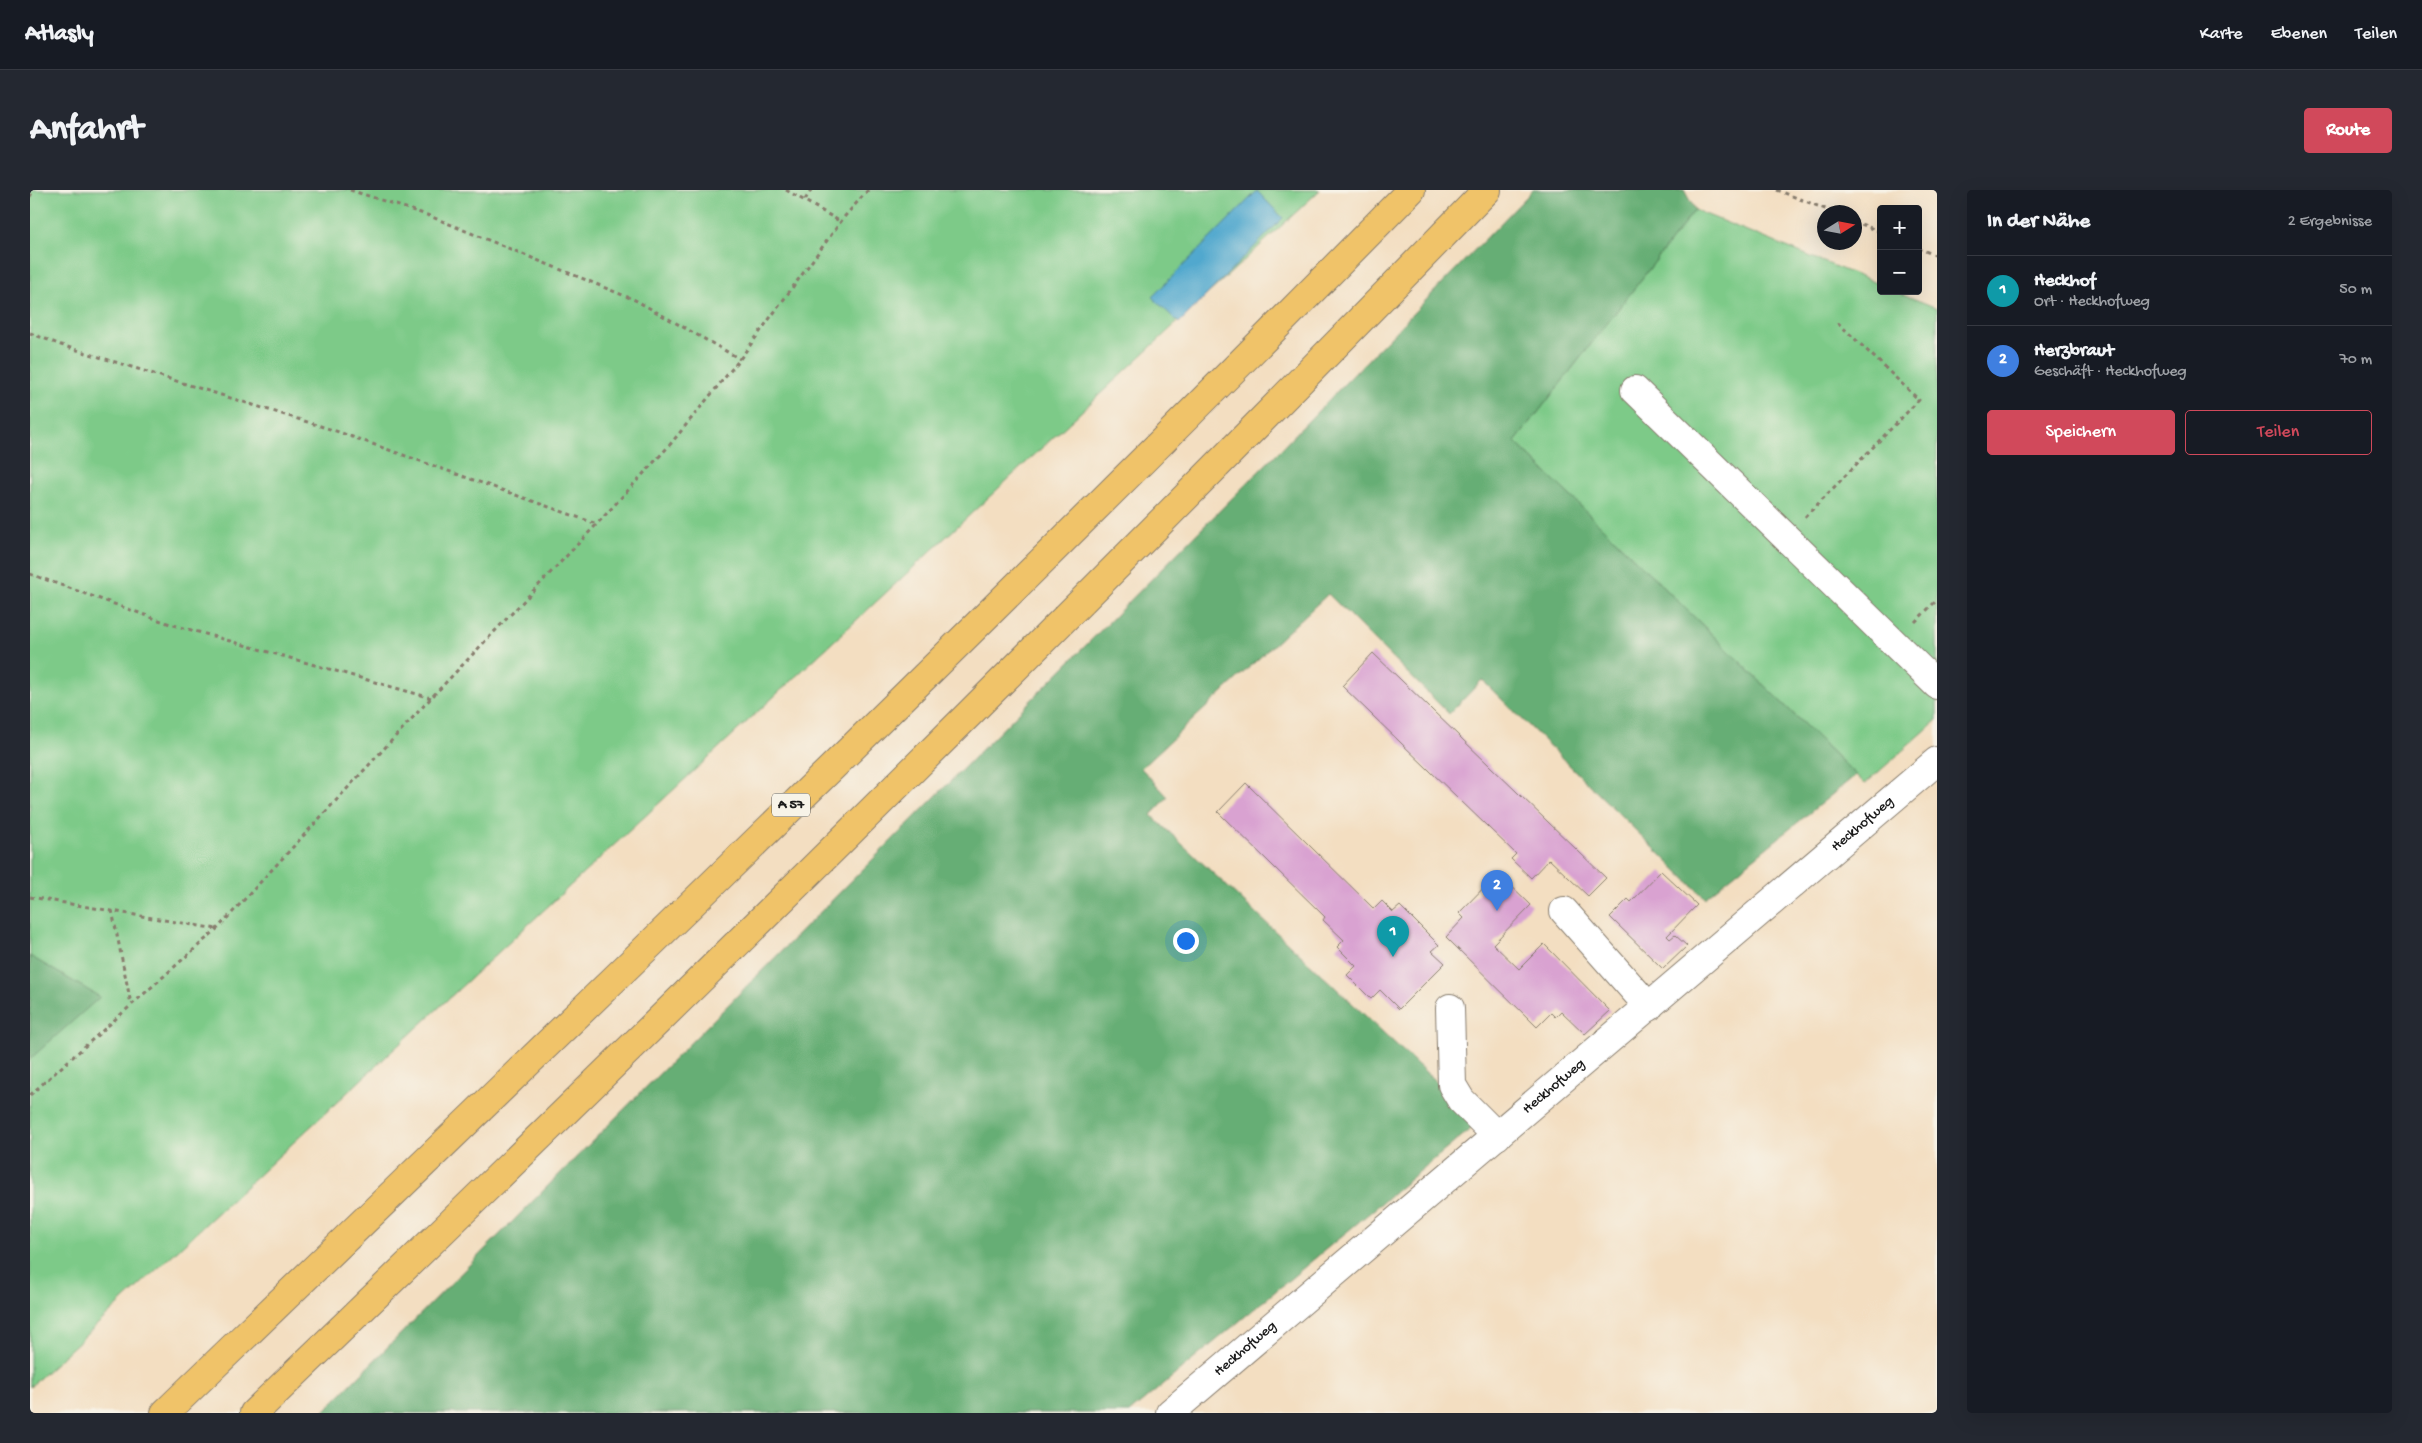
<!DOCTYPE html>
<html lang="de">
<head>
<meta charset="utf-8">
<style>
  body { margin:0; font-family:"Gochi Hand",sans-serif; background:#242831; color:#f1f3f6 }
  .controls { position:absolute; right:15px; top:15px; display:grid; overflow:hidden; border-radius:5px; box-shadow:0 5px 20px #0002 }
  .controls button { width:45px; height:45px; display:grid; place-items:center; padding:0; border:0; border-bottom:1px solid #363941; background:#171b24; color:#f1f3f6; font:25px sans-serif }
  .compass { position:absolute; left:1787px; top:15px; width:45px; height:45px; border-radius:50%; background:#171b24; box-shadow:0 5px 20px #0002; rotate:79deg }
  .you { position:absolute; left:1155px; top:750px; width:18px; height:18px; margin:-12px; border:4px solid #fff; border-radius:50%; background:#1a73e8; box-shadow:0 0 0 8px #1a73e833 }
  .badge { display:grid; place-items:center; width:32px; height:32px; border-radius:50%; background:#d1495b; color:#fff; font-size:16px; font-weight:700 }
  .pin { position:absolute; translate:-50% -41px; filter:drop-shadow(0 1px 2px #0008) }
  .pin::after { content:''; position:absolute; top:26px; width:18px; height:15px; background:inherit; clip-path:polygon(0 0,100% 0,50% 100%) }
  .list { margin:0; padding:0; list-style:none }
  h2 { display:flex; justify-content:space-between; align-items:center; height:65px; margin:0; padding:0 20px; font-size:21px }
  h2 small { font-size:16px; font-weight:400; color:#9ea1a6 }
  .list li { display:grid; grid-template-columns:32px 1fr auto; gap:15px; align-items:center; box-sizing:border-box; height:70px; padding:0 20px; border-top:1px solid #363941 }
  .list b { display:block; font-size:19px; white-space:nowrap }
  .list p { margin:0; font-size:16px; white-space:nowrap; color:#9ea1a6 }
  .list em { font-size:16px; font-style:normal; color:#9ea1a6 }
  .actions { display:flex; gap:10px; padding:15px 20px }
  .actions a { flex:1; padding:11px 0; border:1px solid #d1495b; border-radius:5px; text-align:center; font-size:18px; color:#d1495b }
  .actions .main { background:#d1495b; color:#fff }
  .map { position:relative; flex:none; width:1907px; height:1223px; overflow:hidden; border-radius:5px }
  header { display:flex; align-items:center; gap:30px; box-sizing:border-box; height:70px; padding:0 25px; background:#171b24; border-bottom:1px solid #363941 }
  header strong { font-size:24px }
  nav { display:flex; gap:28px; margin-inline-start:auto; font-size:18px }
  .intro { display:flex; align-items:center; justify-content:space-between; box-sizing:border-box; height:120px; padding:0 30px }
  h1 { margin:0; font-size:35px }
  .button { padding:12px 22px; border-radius:5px; background:#d1495b; color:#fff; font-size:18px; font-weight:700 }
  main { display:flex; gap:30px; padding:0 30px }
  aside { flex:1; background:#171b24; border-radius:5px; box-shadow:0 5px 20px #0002 }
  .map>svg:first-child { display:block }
  .green { fill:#7dca88; stroke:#4c7352 }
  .forest { fill:#66ae74; stroke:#416548 }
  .water { fill:#51a8ce; stroke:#366275 }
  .building { fill:#d9a2d1 }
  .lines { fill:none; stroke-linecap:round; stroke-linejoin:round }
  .minor-casing { stroke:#887d6e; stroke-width:30 }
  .highway-casing { stroke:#887d6e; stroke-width:30 }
  .path { stroke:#887d6e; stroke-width:3; stroke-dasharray:4 4; stroke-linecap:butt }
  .minor { stroke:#fff; stroke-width:28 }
  .highway { stroke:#f0c369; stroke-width:28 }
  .labels { text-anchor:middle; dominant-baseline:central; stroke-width:4; stroke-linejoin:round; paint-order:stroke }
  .shield { fill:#f7f3e8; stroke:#5e5c59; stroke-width:1 }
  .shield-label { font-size:14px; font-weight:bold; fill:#1c1c1c }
  .street-label { font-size:15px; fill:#1c1c1c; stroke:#f7f3e8 }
</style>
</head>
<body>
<header>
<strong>Atlasly</strong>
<nav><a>Karte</a><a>Ebenen</a><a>Teilen</a></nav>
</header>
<div class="intro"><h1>Anfahrt</h1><a class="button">Route</a></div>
<main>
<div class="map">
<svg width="1907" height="1223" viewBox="0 0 1907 1223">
  <rect width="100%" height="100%" fill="#f7f3e8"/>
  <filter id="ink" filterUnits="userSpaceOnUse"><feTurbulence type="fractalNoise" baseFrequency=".02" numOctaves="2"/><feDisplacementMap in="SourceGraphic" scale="10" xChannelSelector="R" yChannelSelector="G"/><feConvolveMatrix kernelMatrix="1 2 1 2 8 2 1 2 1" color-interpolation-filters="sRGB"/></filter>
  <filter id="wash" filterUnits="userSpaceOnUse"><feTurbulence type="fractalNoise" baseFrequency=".0096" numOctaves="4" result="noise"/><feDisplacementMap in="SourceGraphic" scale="20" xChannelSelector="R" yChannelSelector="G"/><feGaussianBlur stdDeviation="1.12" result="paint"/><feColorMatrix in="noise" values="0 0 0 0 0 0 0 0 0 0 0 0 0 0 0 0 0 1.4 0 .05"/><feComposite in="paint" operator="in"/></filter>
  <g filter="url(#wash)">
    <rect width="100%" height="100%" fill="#f3dec1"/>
    <g class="green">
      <polygon points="0,0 1290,0 0,1197"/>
      <polygon points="1665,20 1851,95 1851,101 1865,101 1907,118 1907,530 1835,594 1485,252"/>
    </g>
    <g class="forest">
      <polygon points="1503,0 1654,0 1665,20 1485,252 1826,585 1675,708 1452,490 1419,524 1298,404 1111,578 1138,607 1121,625 1449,932 1099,1223 292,1223 1250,260"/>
      <polygon points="0,766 70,807 0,869"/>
    </g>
    <polygon class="water" points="1227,1 1253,28 1149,133 1122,107"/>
    <g id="blocks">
      <g class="building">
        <polygon points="1343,463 1576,688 1558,706 1519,669 1501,688 1481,669 1486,664 1312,496"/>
        <polygon points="1216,593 1344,719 1352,711 1363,722 1370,716 1409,755 1402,761 1415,773 1369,819 1350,800 1341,809 1317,785 1326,776 1307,757 1314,750 1293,730 1295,727 1188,622"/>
        <polygon points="1631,681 1667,715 1637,746 1640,749 1645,745 1657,756 1633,779 1580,727 1598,709 1601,712"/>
        <polygon points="1468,683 1501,715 1463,754 1489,779 1514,754 1580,821 1555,844 1531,821 1525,827 1521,823 1507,837 1416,747 1434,728 1429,723"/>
      </g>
    </g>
  </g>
  <g filter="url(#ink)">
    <use href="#blocks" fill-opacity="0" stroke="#887d6e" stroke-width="1"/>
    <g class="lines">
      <g class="minor-casing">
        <g id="minor">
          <polyline points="1605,200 1907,495"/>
          <polyline points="1534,721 1619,817"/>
          <polyline points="1420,818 1422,895 1431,910 1467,946"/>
          <path id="s1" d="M 1140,1223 L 1907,571"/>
        </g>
      </g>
      <g class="highway-casing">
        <g id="highway">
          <path d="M 135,1223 C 554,819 974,416 1381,0"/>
          <path d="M 224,1223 C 641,822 1054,415 1457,0"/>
        </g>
      </g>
      <g class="path">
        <polyline points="320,0 397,25 605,110 710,169"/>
        <polyline points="756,0 811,32"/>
        <polyline points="1747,0 1803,22"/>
        <polyline points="0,7 3,0"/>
        <polyline points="775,10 781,0"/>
        <polyline points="1824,31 1851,42"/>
        <polyline points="1888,58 1907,66"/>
        <polyline points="0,143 31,155 303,240 567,334"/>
        <polyline points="1775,327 1889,210 1805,130"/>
        <polyline points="0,384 140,434 401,508"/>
        <polyline points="1885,432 1907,410"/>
        <polyline points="0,707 187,739"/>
        <polyline points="82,720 101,814"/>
        <polyline points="0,905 187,739 401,508 567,334 638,257 710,169 815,26 838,0"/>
      </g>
      <use href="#minor" class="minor"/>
      <use href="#highway" class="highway"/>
    </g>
  </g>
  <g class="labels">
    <rect class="shield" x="742" y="603.5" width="38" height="23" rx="4"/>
    <g class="shield-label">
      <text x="761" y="615">A 57</text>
    </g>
    <g class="street-label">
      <text stroke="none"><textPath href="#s1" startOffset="909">Heckhofweg</textPath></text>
      <text stroke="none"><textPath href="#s1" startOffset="504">Heckhofweg</textPath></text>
      <text stroke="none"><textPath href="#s1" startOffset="99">Heckhofweg</textPath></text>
    </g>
  </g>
</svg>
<div class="controls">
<button>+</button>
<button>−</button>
</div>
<svg class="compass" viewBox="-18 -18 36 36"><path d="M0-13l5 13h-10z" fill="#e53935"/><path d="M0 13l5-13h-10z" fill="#9ea1a6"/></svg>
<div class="you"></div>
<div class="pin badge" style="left:1363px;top:767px;background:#0f9aa8">1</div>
<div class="pin badge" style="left:1467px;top:721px;background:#3f7fe0">2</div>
</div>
<aside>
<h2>In der Nähe<small>2 Ergebnisse</small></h2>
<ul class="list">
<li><span class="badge" style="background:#0f9aa8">1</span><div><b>Heckhof</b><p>Ort · Heckhofweg</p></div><em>50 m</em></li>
<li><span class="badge" style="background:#3f7fe0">2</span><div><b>Herzbraut</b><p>Geschäft · Heckhofweg</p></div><em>70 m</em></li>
</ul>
<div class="actions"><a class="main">Speichern</a><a>Teilen</a></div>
</aside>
</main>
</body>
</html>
